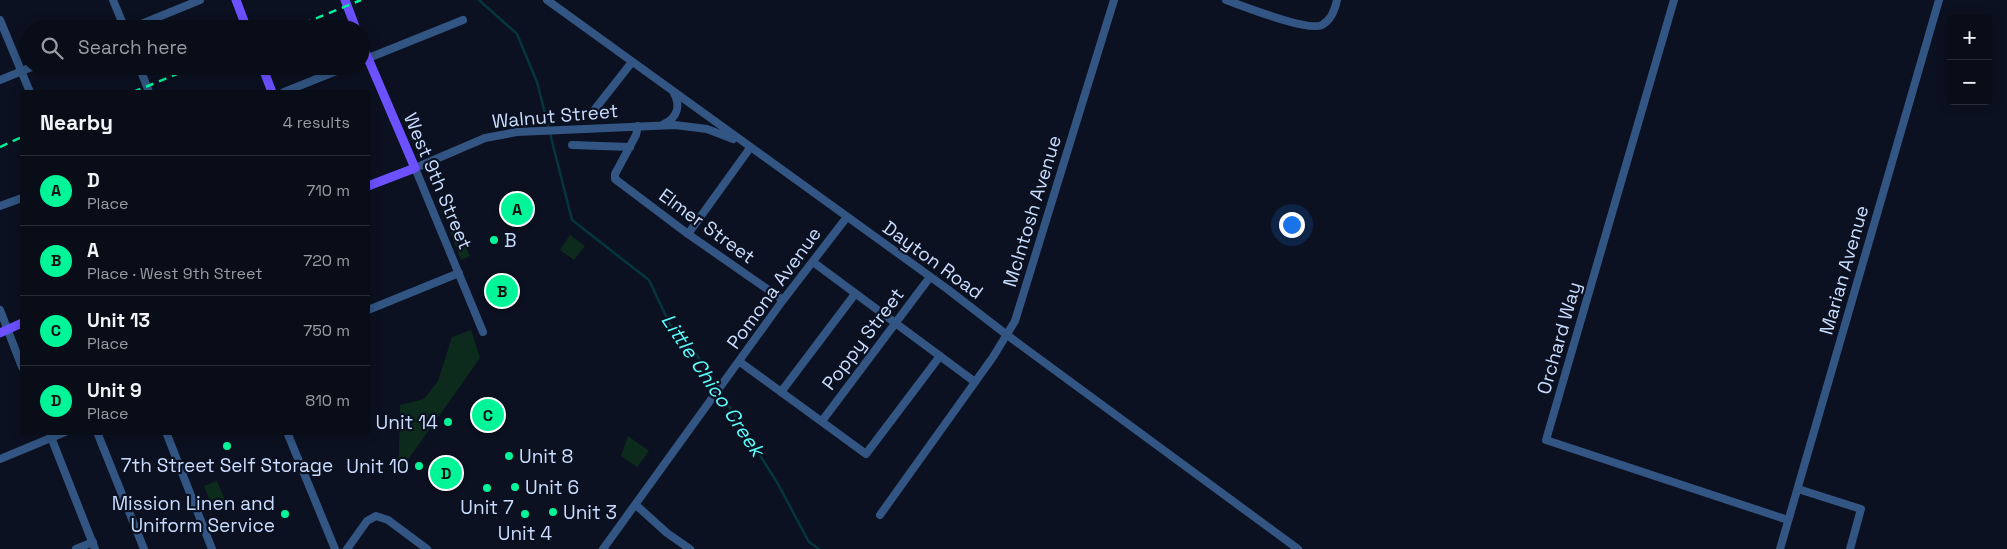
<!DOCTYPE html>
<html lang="en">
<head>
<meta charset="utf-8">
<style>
  body { margin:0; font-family:"Space Grotesk",sans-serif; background:#161b25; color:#f1f3f6 }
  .controls { position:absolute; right:15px; top:15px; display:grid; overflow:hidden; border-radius:5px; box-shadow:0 2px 12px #0003 }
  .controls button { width:45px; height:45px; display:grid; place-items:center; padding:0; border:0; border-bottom:1px solid #292d37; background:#080d18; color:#f1f3f6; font:25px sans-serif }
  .you { position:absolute; left:1291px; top:224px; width:18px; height:18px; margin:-12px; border:4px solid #fff; border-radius:50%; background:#1a73e8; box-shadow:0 0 0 8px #1a73e833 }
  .badge { display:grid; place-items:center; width:32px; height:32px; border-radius:50%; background:#00f599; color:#111; font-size:16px; font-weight:700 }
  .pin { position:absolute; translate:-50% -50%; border:2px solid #fff; box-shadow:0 1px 5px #0006 }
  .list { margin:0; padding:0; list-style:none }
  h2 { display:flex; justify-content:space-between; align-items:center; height:65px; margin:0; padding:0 20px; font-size:21px }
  h2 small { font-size:16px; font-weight:400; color:#989ca2 }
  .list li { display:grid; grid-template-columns:32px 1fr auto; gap:15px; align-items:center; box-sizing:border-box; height:70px; padding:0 20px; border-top:1px solid #292d37 }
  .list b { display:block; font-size:19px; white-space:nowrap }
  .list p { margin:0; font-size:16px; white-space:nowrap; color:#989ca2 }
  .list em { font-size:16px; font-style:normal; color:#989ca2 }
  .icon { flex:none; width:28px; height:28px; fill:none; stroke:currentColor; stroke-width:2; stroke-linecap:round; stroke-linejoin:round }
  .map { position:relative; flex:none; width:2007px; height:549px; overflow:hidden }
  .search { position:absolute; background:#080d18; box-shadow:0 2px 12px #0003; left:20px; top:20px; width:350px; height:55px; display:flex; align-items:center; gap:12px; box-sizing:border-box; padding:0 18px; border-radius:28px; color:#989ca2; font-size:19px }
  .panel { position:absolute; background:#080d18; box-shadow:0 2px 12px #0003; left:20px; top:90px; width:350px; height:345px; border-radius:5px }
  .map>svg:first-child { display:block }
  .green { fill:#0d2b1c }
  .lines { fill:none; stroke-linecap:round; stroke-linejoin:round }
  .stream { stroke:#05363f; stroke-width:2.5 }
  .minor { stroke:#325583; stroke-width:8 }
  .major { stroke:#6b51ff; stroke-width:9 }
  .rail { stroke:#00f599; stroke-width:2.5; stroke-dasharray:8 6; stroke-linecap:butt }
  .poi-dot { fill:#00f599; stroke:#0b1120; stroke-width:2 }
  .labels { text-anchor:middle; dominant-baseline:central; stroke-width:4.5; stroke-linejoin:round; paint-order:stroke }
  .street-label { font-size:19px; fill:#caddff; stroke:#0b1120 }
  .poi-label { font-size:19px; fill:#caddff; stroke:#0b1120; text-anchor:start }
  .water-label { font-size:20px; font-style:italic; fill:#58fffd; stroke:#0b1120 }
</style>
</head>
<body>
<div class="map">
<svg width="2007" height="549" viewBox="0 0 2007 549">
  <rect width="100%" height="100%" fill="#0b1120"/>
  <g class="green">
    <polygon points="458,229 470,256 461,260 450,232"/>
    <polygon points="570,235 585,246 574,260 560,250"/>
    <polygon points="471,330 480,358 402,468 394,463 399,455 400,405 424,399 438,381 452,337"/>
    <polygon points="628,436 649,451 637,467 621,456"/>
    <polygon points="217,481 225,500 212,506 204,486"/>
  </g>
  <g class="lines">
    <polyline class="stream" points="479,0 517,34 537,82 572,220 649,280 673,331 695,352 778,484 809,542 819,549"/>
    <g class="minor">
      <polyline points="113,0 125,29"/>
      <polyline points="547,0 946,288 1007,335 1298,549"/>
      <path d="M 1226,0 C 1243,6 1308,32 1322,25 C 1331,20 1335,10 1337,0"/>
      <polyline points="1674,0 1546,440 1788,520"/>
      <polyline points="0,20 30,92"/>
      <polyline points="129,29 200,0"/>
      <polyline points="361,61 463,20"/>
      <polyline points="139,66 149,92"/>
      <polyline points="0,80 34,66"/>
      <polyline points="284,92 349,66"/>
      <polyline points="595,109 632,62"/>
      <path d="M 664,124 C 677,118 681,106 674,93"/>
      <polyline points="638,126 636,135 615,174 615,179 688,234 783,300"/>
      <polyline points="572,145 630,147"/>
      <polyline points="0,206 22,198"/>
      <polyline points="688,234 750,148"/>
      <polyline points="813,262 975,382"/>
      <polyline points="0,310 22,367"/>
      <polyline points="368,310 459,273"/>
      <polyline points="483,332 415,168 485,138 517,132 675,125 707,129 733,139"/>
      <polyline points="740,362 866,454 940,356"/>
      <polyline points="781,392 855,294"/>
      <polyline points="822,421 930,277"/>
      <polyline points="49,432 95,549"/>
      <polyline points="97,432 144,549"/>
      <polyline points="166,432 212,549"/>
      <polyline points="287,432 335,549"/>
      <polyline points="0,459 65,432"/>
      <polyline points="1798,489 1861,509 1850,549"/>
      <polyline points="636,505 667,533 690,549"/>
      <polyline points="880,515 993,357 1015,321 1114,0"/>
      <polyline points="76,549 93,542"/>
      <polyline points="347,549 367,521 376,516 388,520 427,549"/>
      <polyline points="603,549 783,300 847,217"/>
      <polyline points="1780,549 1939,0"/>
    </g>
    <g class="major">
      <polyline points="236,0 247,29"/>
      <polyline points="345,0 356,29"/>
      <polyline points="361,42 415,168 368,186"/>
      <polyline points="262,66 272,92"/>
      <polyline points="0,333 22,323"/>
    </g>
    <g class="rail">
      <polyline points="290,29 361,0"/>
      <polyline points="133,92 197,66"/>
      <polyline points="0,147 22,137"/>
    </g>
  </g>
  <g class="poi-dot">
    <circle cx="494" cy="240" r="5"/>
    <circle cx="448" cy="422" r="5"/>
    <circle cx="227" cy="446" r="5"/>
    <circle cx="509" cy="456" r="5"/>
    <circle cx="419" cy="466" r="5"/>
    <circle cx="515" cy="487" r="5"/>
    <circle cx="487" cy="488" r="5"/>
    <circle cx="553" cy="512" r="5"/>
    <circle cx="285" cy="514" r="5"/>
    <circle cx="525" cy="514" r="5"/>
  </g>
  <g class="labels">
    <g class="street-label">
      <text transform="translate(555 116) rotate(-5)">Walnut Street</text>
      <text transform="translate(438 181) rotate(67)">West 9th Street</text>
      <text transform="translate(1032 211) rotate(-73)">McIntosh Avenue</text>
      <text transform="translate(707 226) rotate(36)">Elmer Street</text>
      <text transform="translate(933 260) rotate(36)">Dayton Road</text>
      <text transform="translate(1844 270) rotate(-74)">Marian Avenue</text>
      <text transform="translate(774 288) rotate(-54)">Pomona Avenue</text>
      <text transform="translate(1559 338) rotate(-74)">Orchard Way</text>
      <text transform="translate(863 339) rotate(-53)">Poppy Street</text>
    </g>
    <g class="poi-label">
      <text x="504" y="240">B</text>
      <text x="438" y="422" text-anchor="end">Unit 14</text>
      <text x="519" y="456">Unit 8</text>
      <text x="227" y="465" text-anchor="middle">7th Street Self Storage</text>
      <text x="409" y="466" text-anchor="end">Unit 10</text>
      <text x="525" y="487">Unit 6</text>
      <text x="275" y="503" text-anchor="end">Mission Linen and<tspan x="275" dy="22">Uniform Service</tspan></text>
      <text x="487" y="507" text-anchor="middle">Unit 7</text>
      <text x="563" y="512">Unit 3</text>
      <text x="525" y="533" text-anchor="middle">Unit 4</text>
    </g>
    <g class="water-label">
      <text transform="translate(713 385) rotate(56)">Little Chico Creek</text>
    </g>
  </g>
</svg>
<div class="controls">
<button>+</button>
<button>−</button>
</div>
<div class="you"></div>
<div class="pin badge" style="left:517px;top:209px">A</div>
<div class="pin badge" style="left:502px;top:291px">B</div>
<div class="pin badge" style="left:488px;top:415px">C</div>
<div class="pin badge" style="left:446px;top:473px">D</div>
<div class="search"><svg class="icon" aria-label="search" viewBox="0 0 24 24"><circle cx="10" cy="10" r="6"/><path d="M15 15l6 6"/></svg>Search here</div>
<section class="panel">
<h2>Nearby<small>4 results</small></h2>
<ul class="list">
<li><span class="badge">A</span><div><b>D</b><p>Place</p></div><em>710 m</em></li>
<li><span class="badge">B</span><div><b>A</b><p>Place · West 9th Street</p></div><em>720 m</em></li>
<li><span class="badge">C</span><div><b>Unit 13</b><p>Place</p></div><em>750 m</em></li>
<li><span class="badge">D</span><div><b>Unit 9</b><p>Place</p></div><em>810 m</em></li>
</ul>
</section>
</div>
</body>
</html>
